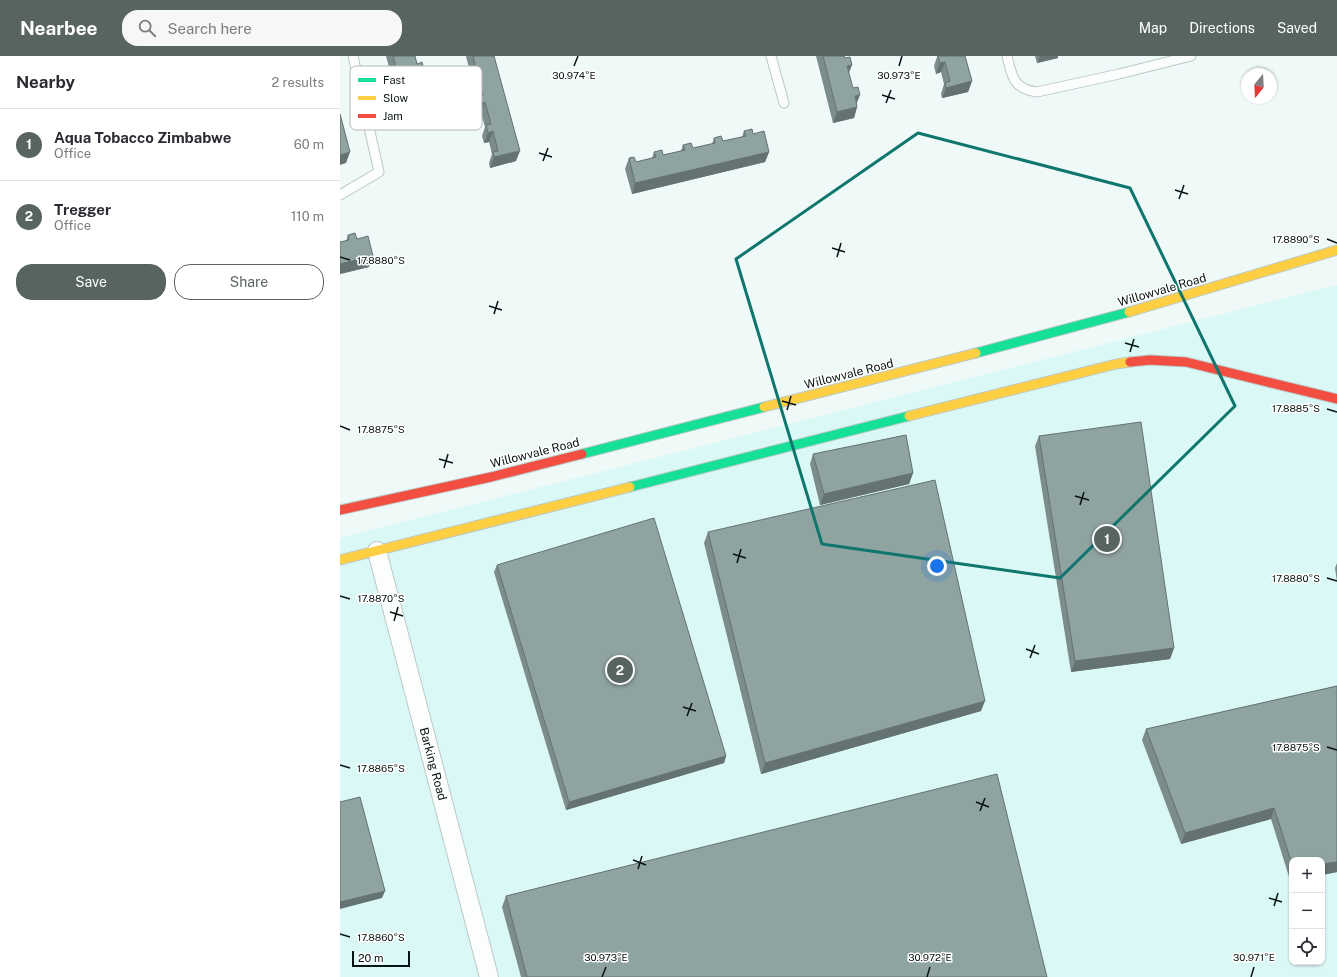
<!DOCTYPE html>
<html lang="en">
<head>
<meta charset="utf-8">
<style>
  body { margin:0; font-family:"Public Sans",sans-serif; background:#f7f7f7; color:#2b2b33 }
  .controls { position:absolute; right:12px; bottom:12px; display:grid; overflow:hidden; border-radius:8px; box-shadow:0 1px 3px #0004 }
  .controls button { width:36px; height:36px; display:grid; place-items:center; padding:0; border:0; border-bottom:1px solid #e1e1e2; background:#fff; color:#2b2b33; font:20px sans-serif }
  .compass { position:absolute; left:901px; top:12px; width:36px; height:36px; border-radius:50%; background:#fff; box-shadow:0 1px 3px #0004; rotate:198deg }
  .scale { position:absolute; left:12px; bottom:10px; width:58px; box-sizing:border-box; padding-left:4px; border:2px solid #071412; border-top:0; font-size:11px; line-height:14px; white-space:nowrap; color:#071412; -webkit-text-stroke:3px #fff; paint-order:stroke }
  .you { position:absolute; left:597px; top:510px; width:14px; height:14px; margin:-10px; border:3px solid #fff; border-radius:50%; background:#1a73e8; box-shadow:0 0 0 6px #1a73e833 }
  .badge { display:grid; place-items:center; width:26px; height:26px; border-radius:50%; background:#586462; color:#fff; font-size:13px; font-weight:700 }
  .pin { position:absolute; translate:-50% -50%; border:2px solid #fff; box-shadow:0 1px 4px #0006 }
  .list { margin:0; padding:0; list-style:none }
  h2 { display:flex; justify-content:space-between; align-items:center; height:52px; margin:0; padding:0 16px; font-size:17px }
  h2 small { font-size:13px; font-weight:400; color:#7c7c81 }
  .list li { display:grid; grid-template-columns:26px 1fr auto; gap:12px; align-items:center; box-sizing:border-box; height:72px; padding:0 16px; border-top:1px solid #e1e1e2 }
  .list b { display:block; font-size:15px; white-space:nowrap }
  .list p { margin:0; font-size:13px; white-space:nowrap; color:#7c7c81 }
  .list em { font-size:13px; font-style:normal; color:#7c7c81 }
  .actions { display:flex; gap:8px; padding:12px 16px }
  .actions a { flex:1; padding:9px 0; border:1px solid #586462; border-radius:16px; text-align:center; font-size:14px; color:#586462 }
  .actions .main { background:#586462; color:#fff }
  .icon { flex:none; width:22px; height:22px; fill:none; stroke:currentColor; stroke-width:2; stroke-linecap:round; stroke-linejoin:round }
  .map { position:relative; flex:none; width:997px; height:921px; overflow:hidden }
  header { display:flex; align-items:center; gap:24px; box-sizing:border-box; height:56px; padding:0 20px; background:#586462; color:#fff }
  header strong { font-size:19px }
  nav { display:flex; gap:22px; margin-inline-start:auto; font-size:14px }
  .search { width:280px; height:36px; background:#f7f7f7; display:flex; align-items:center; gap:10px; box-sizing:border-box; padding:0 14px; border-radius:16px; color:#7c7c81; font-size:15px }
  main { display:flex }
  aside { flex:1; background:#fff }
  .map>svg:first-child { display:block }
  .built { fill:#daf8f5; fill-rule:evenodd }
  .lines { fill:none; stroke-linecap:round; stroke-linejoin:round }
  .lane-casing { stroke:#bcc8c7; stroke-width:11 }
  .street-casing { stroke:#bcc8c7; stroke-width:20 }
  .fast-casing { stroke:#bcc8c7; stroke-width:11 }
  .slow-casing { stroke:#bcc8c7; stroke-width:11 }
  .jam-casing { stroke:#bcc8c7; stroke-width:11 }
  .lane { stroke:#fcfefe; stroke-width:9 }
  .street { stroke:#fcfefe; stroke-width:18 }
  .fast { stroke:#16e098; stroke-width:9 }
  .slow { stroke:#ffcf43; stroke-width:9 }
  .jam { stroke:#f24e42; stroke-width:9 }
  .wall { fill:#7b8c8a }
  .shaded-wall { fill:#647271 }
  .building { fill:#8fa3a1; stroke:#647271 }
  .marked { fill:none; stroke:#0f766e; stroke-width:3; stroke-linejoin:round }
  .ticks { fill:none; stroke:#071412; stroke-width:1.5 }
  .labels { text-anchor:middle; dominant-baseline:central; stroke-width:3; stroke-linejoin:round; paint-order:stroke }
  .street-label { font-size:12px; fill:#071412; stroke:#fff }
  .key { fill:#fff; stroke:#b5b8b8; stroke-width:1 }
  .key-label { font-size:11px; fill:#071412 }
  .ticks-label { font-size:10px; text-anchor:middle; fill:#071412; stroke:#fff; stroke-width:3; stroke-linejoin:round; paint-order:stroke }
</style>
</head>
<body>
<header>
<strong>Nearbee</strong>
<div class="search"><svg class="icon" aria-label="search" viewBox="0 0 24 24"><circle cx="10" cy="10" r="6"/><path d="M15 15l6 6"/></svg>Search here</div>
<nav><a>Map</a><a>Directions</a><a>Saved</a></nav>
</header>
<main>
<aside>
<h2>Nearby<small>2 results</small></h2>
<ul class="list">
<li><span class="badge">1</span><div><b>Aqua Tobacco Zimbabwe</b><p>Office</p></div><em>60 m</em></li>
<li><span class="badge">2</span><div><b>Tregger</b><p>Office</p></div><em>110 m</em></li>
</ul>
<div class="actions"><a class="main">Save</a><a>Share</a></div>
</aside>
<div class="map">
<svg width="997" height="921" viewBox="0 0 997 921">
  <rect width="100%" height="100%" fill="#eef9f8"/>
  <path class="built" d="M 997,229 L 997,921 L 0,921 L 0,482 ZM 952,804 L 982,804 L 982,906 L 952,906 Z"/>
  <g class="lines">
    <g class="lane-casing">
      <g id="lane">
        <polyline points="431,0 444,47"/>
        <path d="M 667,0 C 672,20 673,33 697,36 L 779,18 L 851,0"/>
        <polyline points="0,139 39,116 13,0"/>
      </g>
    </g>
    <g class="street-casing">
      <polyline id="street" points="37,495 149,921"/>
    </g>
    <g class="fast-casing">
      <g id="fast">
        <polyline points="636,297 789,256"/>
        <polyline points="242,398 424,351"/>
        <polyline points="290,431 569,360"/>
      </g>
    </g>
    <g class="slow-casing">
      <g id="slow">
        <polyline points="789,256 997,194"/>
        <polyline points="424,351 636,297"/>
        <polyline points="569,360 776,308 790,306"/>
        <polyline points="0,504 290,431"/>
      </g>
    </g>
    <g class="jam-casing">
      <g id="jam">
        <polyline points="790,306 810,304 846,306 997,343"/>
        <polyline points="0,454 151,421 242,398"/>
      </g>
    </g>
    <use href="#lane" class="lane"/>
    <use href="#street" class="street"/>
    <use href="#fast" class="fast"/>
    <use href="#slow" class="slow"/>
    <use href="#jam" class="jam"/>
  </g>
  <g class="wall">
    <polygon points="46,0 75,0 84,38 92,44 89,53 89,56 86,67 65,72"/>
    <polygon points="126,0 154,0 176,105 150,112 149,107 152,98 149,86 144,87 142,80 145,71 141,57 136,58 134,51 137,42 133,27 128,28 126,21 129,12"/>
    <polygon points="476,0 504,0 517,51 514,62 493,67"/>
    <polygon points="597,0 625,0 632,25 628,36 602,42 601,38 604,28 601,16 596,18 594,10 597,1"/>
    <polygon points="695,0 718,0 718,2 697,7"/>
    <polygon points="404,75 413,78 429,96 425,106 292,138 285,113 289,102 296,106 312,102 314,96 323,99 341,95 343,89 353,92 372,88 374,82 383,85 402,81"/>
    <polygon points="8,179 17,183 29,211 0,218 0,186 6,185"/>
    <polygon points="699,380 834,592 830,603 731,616 695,390"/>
    <polygon points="473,398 573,417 569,428 480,449 470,408"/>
    <polygon points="368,476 641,655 421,718 364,487"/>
    <polygon points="997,507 997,526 995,512"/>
    <polygon points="157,509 386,700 384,707 226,754 154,516"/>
    <polygon points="997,630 997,816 982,819 982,804 952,804 952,824 950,824 931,763 841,788 802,684 806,673"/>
    <polygon points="166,840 707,921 181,921 162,851"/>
  </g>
  <g class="shaded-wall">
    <polygon points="700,0 718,0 718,2 697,7"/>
    <polygon points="605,6 601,16 596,18 600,7"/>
    <polygon points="512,9 508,19 507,10"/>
    <polygon points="84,14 80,24 79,15"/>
    <polygon points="137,16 133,27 128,28 132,18"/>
    <polygon points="632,25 628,36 602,42 606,32"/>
    <polygon points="520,39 516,49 515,40"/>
    <polygon points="92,44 88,54 86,45"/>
    <polygon points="145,46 141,57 136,58 140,48"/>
    <polygon points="517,51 514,62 493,67 497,56"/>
    <polygon points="89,56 86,67 65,72 69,61"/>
    <polygon points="153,75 149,86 144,87 148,77"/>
    <polygon points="180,95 176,105 150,112 154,101"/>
    <polygon points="10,96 6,107 0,109 0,99"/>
    <polygon points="429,96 425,106 292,138 295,127"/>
    <polygon points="33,200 29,211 0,218 0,208"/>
    <polygon points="573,417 569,428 480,449 484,438"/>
    <polygon points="834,592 830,603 731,616 735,605"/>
    <polygon points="645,645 641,655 421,718 425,707"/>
    <polygon points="386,700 384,707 226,754 229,746"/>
    <polygon points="934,752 931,763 841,788 845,777"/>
    <polygon points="997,806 997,816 982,819 982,808"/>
    <polygon points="952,819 952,824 950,824"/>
    <polygon points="45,835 42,842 0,853 0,846"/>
  </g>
  <g class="building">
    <polygon points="53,0 75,0 77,8 82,6 84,14 79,15 84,38 90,36 92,44 86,45 89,56 69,61"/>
    <polygon points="133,0 154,0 180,95 154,101 153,96 158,95 153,75 148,77 146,69 151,68 145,46 140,48 138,40 143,39 137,16 132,18 130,10 135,9"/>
    <polygon points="483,0 504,0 505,2 510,1 512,9 507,10 513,32 518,31 520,39 515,40 517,51 497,56"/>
    <polygon points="598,0 625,0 632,25 606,32 605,27 610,25 605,6 600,7"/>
    <polygon points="0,58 10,96 0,99"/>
    <polygon points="412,73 413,78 424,75 429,96 295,127 289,102 294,101 296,106 316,101 314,96 322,94 323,99 345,94 343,89 351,87 353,92 375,87 374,82 381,80 383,85 406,80 404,75"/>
    <polygon points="15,177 17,183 28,180 33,200 0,208 0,186 9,184 8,179"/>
    <polygon points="801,366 834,592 735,605 699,380"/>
    <polygon points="566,379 573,417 484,438 473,398"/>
    <polygon points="595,424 645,645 425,707 368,476"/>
    <polygon points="314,462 386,700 229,746 157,509"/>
    <polygon points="997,630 997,806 982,808 982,804 952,804 952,808 934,752 845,777 806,673"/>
    <polygon points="657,718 707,921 187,921 166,840"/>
    <polygon points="20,741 45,835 0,846 0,746"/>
  </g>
  <path class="marked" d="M 578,77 L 790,132 L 895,350 L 720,522 L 482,488 L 396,203 Z"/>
  <path class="ticks" d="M 234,10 L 238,0M 559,10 L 562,0M 542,39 L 555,43M 546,47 L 551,34M 199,97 L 212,101M 203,105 L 208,92M 835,134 L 848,138M 839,143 L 844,129M 987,183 L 997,187M 492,192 L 505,196M 0,201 L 10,204M 497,201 L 501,187M 149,250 L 162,254M 154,258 L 158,245M 785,287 L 799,291M 790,296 L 794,283M 442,345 L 456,349M 987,353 L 997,356M 447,354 L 451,340M 0,370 L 10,374M 99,403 L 113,407M 104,412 L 108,398M 735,440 L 749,444M 740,449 L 744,436M 393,498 L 406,502M 397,507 L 401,493M 987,522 L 997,525M 0,540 L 10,543M 50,556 L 63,560M 54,565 L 58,551M 686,593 L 699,598M 690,602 L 695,589M 343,651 L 356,655M 347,660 L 352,647M 987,691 L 997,694M 0,709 L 10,712M 636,746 L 649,751M 640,755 L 645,742M 293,804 L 306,809M 298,813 L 302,800M 929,842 L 942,846M 934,850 L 938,837M 0,878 L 10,881M 262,921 L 266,911M 587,921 L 590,911M 911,921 L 914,911"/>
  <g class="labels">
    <g class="street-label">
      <text transform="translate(822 234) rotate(-16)">Willowvale Road</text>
      <text transform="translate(509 318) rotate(-14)">Willowvale Road</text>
      <text transform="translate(195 397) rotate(-14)">Willowvale Road</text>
      <text transform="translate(93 708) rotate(75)">Barking Road</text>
    </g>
  </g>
  <rect x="10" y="10" width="132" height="64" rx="6" class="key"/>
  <rect x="18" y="22" width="18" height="4" fill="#16e098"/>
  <rect x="18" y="40" width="18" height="4" fill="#ffcf43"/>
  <rect x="18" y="58" width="18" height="4" fill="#f24e42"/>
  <g class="key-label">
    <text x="43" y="28">Fast</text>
    <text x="43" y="46">Slow</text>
    <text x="43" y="64">Jam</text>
  </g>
  <g class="ticks-label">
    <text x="234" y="23">30.974°E</text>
    <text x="559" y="23">30.973°E</text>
    <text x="956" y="187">17.8890°S</text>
    <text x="41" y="208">17.8880°S</text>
    <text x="956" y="356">17.8885°S</text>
    <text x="41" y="377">17.8875°S</text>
    <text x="956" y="526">17.8880°S</text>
    <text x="41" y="546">17.8870°S</text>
    <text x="956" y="695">17.8875°S</text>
    <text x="41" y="716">17.8865°S</text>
    <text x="41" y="885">17.8860°S</text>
    <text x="266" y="905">30.973°E</text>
    <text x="590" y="905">30.972°E</text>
    <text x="914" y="905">30.971°E</text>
  </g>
</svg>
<div class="controls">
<button>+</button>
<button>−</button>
<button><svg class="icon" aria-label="locate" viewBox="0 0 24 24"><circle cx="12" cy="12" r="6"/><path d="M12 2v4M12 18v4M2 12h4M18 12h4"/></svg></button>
</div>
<svg class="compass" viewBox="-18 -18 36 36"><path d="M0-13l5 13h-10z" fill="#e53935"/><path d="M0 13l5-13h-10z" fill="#7c7c81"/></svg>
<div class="scale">20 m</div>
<div class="you"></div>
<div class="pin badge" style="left:767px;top:483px">1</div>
<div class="pin badge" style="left:280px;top:614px">2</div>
</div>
</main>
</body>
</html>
